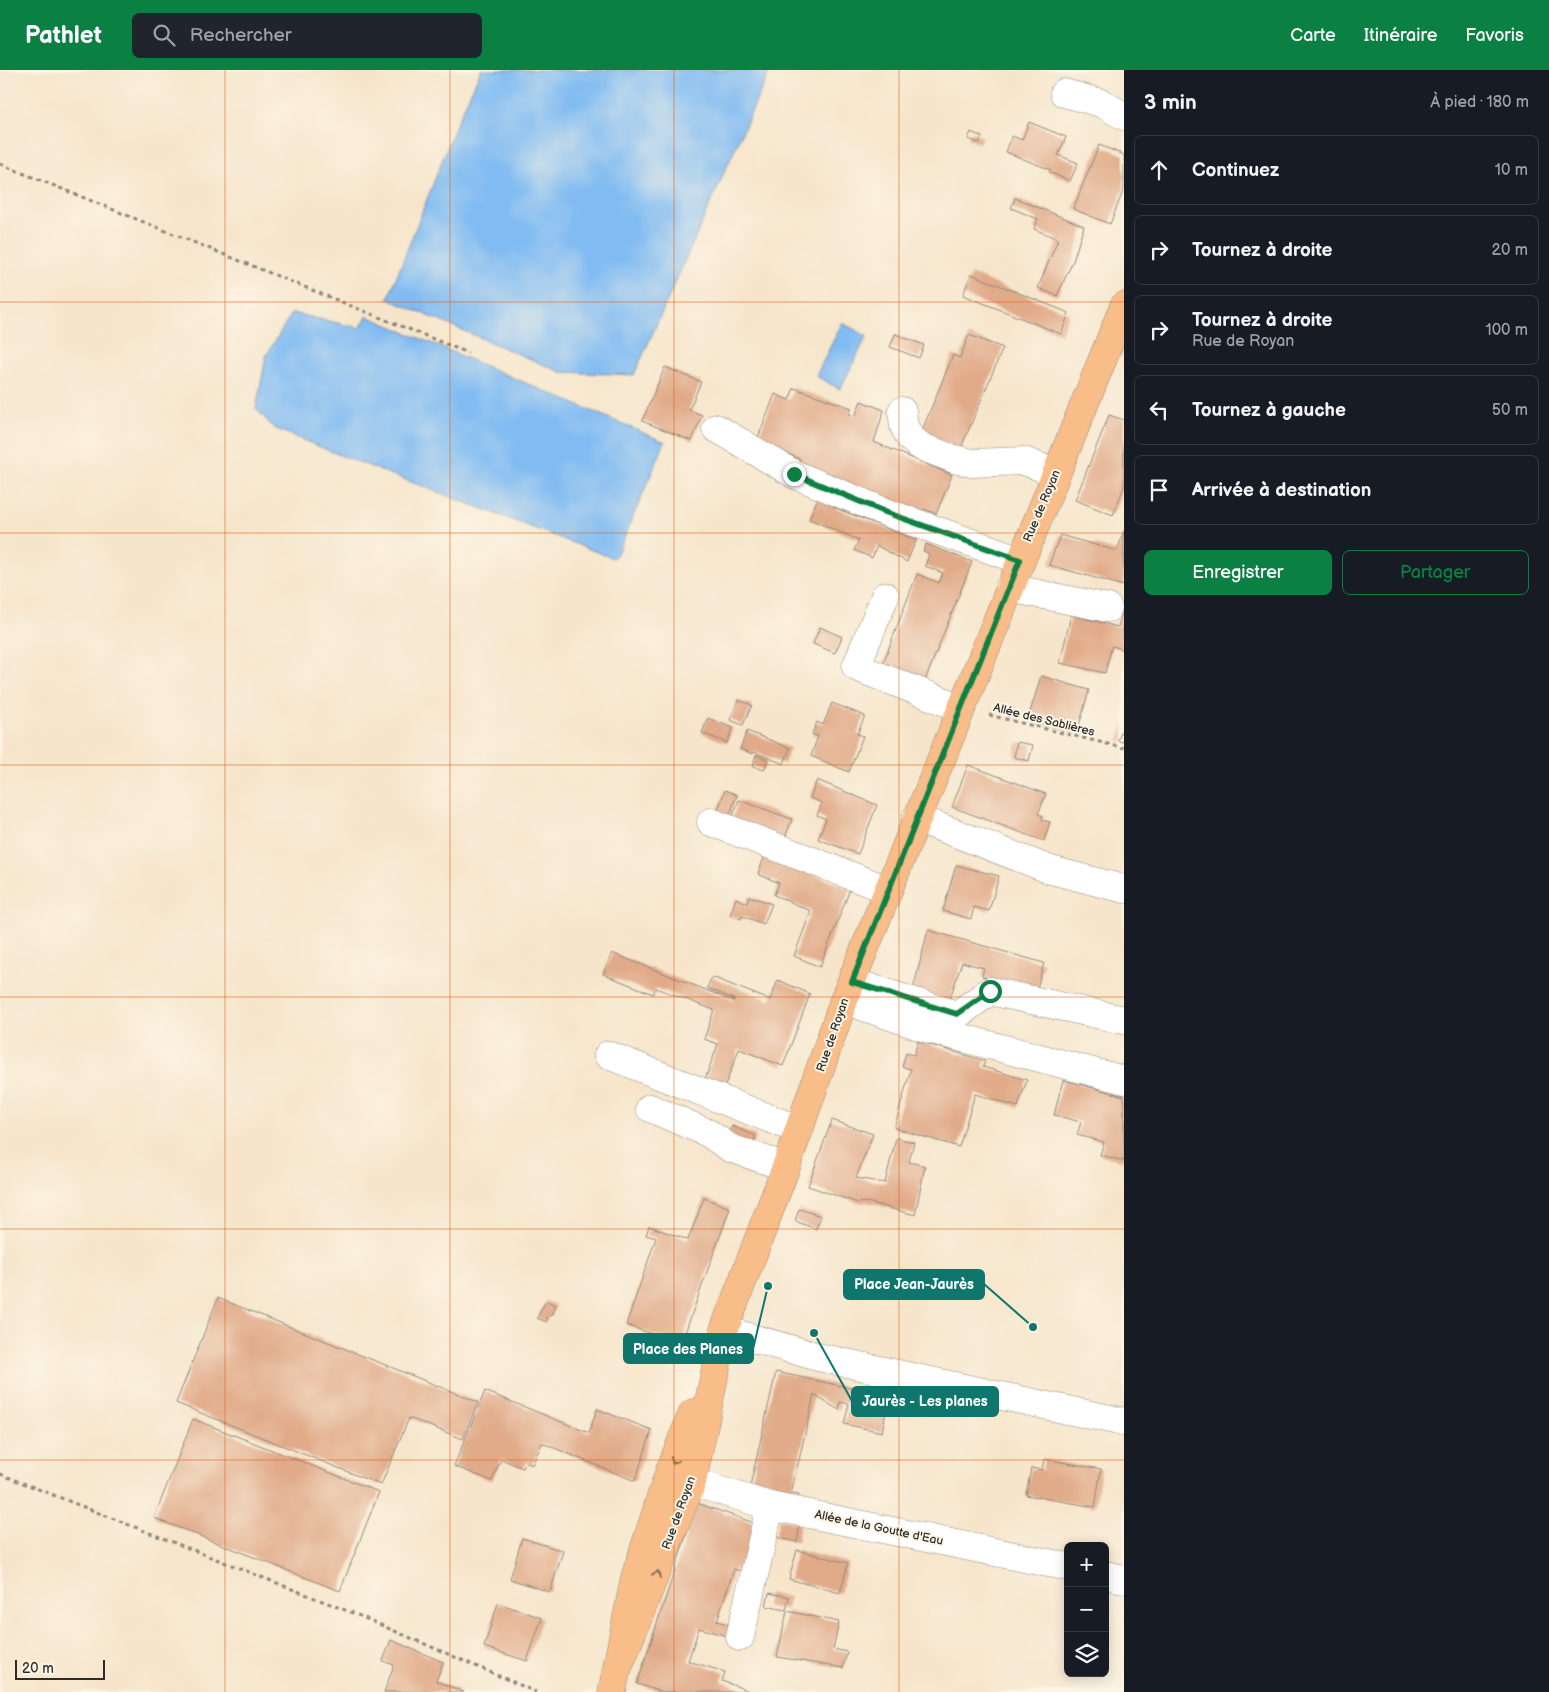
<!DOCTYPE html>
<html lang="fr">
<head>
<meta charset="utf-8">
<style>
  body { margin:0; font-family:"Balsamiq Sans",sans-serif; background:#20242c; color:#f1f3f6 }
  .controls { position:absolute; right:15px; bottom:15px; display:grid; overflow:hidden; border-radius:8px; box-shadow:0 2px 12px #0003 }
  .controls button { width:45px; height:45px; display:grid; place-items:center; padding:0; border:0; border-bottom:1px solid #363941; background:#171b24; color:#f1f3f6; font:25px sans-serif }
  .scale { position:absolute; left:15px; bottom:12px; width:90px; box-sizing:border-box; padding-left:5px; border:2px solid #2b2b2b; border-top:0; font-size:14px; line-height:18px; white-space:nowrap; color:#2b2b2b; -webkit-text-stroke:4px #fcf5e5; paint-order:stroke }
  .stop { position:absolute; width:15px; height:15px; margin:-11px; border:4px solid #0b8043; border-radius:50%; background:#fff }
  .stop.end { background:#0b8043; border-color:#fff; box-shadow:0 1px 5px #0008 }
  .list { margin:0; padding:0; list-style:none }
  h2 { display:flex; justify-content:space-between; align-items:center; height:65px; margin:0; padding:0 20px; font-size:21px }
  h2 small { font-size:16px; font-weight:400; color:#9ea1a6 }
  .list li { display:grid; grid-template-columns:32px 1fr auto; gap:15px; align-items:center; box-sizing:border-box; height:70px; margin:0 10px 10px; padding:0 10px; border:1px solid #363941; border-radius:8px }
  .list b { display:block; font-size:19px; white-space:nowrap }
  .list p { margin:0; font-size:16px; white-space:nowrap; color:#9ea1a6 }
  .list em { font-size:16px; font-style:normal; color:#9ea1a6 }
  .actions { display:flex; gap:10px; padding:15px 20px }
  .actions a { flex:1; padding:11px 0; border:1px solid #0b8043; border-radius:8px; text-align:center; font-size:18px; color:#0b8043 }
  .actions .main { background:#0b8043; color:#fff }
  .icon { flex:none; width:28px; height:28px; fill:none; stroke:currentColor; stroke-width:2; stroke-linecap:round; stroke-linejoin:round }
  .map { position:relative; flex:none; width:1124px; height:1622px; overflow:hidden }
  header { display:flex; align-items:center; gap:30px; box-sizing:border-box; height:70px; padding:0 25px; background:#0b8043; color:#fff }
  header strong { font-size:24px }
  nav { display:flex; gap:28px; margin-inline-start:auto; font-size:18px }
  .search { width:350px; height:45px; background:#20242c; display:flex; align-items:center; gap:12px; box-sizing:border-box; padding:0 18px; border-radius:8px; color:#9ea1a6; font-size:19px }
  main { display:flex }
  aside { flex:1; background:#171b24 }
  .map>svg:first-child { display:block }
  .water { fill:#80bbf2; stroke:#56738e }
  .building { fill:#e1ab89 }
  .lines { fill:none; stroke-linecap:round; stroke-linejoin:round }
  .minor-casing { stroke:#90887b; stroke-width:29 }
  .major-casing { stroke:#90887b; stroke-width:29 }
  .path { stroke:#90887b; stroke-width:3; stroke-dasharray:4 4; stroke-linecap:butt }
  .minor { stroke:#fff; stroke-width:28 }
  .major { stroke:#f8bd89; stroke-width:28 }
  .oneway { stroke:#876d55 }
  .route { stroke:#0b8043; stroke-width:6 }
  .grid { fill:none; stroke:#df570e; stroke-width:1; stroke-opacity:0.55 }
  .labels { text-anchor:middle; dominant-baseline:central; stroke-width:4; stroke-linejoin:round; paint-order:stroke }
  .street-label { font-size:12px; fill:#2b2b2b; stroke:#fcf5e5 }
  .leader { fill:none; stroke:#0f766e; stroke-width:2 }
  .callout-dot { fill:#0f766e; stroke:#fcf5e5; stroke-width:2 }
  .callout { fill:#0f766e; stroke:#0f766e; stroke-width:2 }
  .callout-label { font-size:14px; text-anchor:middle; font-weight:bold; fill:#fff }
</style>
</head>
<body>
<header>
<strong>Pathlet</strong>
<div class="search"><svg class="icon" aria-label="search" viewBox="0 0 24 24"><circle cx="10" cy="10" r="6"/><path d="M15 15l6 6"/></svg>Rechercher</div>
<nav><a>Carte</a><a>Itinéraire</a><a>Favoris</a></nav>
</header>
<main>
<div class="map">
<svg width="1124" height="1622" viewBox="0 0 1124 1622">
  <rect width="100%" height="100%" fill="#fcf5e5"/>
  <filter id="ink" filterUnits="userSpaceOnUse"><feTurbulence type="fractalNoise" baseFrequency=".02" numOctaves="2"/><feDisplacementMap in="SourceGraphic" scale="10" xChannelSelector="R" yChannelSelector="G"/><feConvolveMatrix kernelMatrix="1 2 1 2 8 2 1 2 1" color-interpolation-filters="sRGB"/></filter>
  <filter id="wash" filterUnits="userSpaceOnUse"><feTurbulence type="fractalNoise" baseFrequency=".0096" numOctaves="4" result="noise"/><feDisplacementMap in="SourceGraphic" scale="20" xChannelSelector="R" yChannelSelector="G"/><feGaussianBlur stdDeviation="1.12" result="paint"/><feColorMatrix in="noise" values="0 0 0 0 0 0 0 0 0 0 0 0 0 0 0 0 0 1.4 0 .05"/><feComposite in="paint" operator="in"/></filter>
  <g filter="url(#wash)">
    <rect width="100%" height="100%" fill="#f6e5cb"/>
    <g class="water">
      <polygon points="481,0 770,0 634,305 561,302 388,229 456,55"/>
      <polygon points="292,243 360,258 367,246 665,372 617,484 613,488 342,386 274,358 256,339 266,286"/>
      <polygon points="842,253 867,266 840,319 816,306"/>
    </g>
    <g id="blocks">
      <g class="building">
        <polygon points="1029,52 1066,67 1058,85 1078,93 1070,111 1049,102 1051,100 1006,82 1012,66 1022,70"/>
        <polygon points="971,62 982,67 979,73 968,69"/>
        <polygon points="1099,75 1124,85 1124,119 1110,154 1073,139"/>
        <polygon points="1015,128 1084,156 1073,191 1057,226 1038,218 1058,169 1034,159 1038,149 1011,138"/>
        <polygon points="971,204 1069,243 1061,264 963,225"/>
        <polygon points="895,264 924,275 919,288 890,277"/>
        <polygon points="969,265 1003,278 961,378 921,363 953,285 960,288"/>
        <polygon points="665,297 701,312 689,340 702,345 692,371 642,351"/>
        <polygon points="794,318 852,338 849,344 855,346 861,331 884,340 874,372 952,405 936,444 924,439 922,443 795,401 800,389 757,370 775,324 789,330"/>
        <polygon points="1109,345 1124,350 1124,417 1113,445 1075,430"/>
        <polygon points="818,428 834,434 833,437 916,470 907,492 877,476 872,488 854,480 859,470 809,449"/>
        <polygon points="1124,461 1124,516 1049,495 1060,465 1117,481"/>
        <polygon points="926,474 972,492 924,613 882,596 917,504 939,513 943,503 925,496 929,484 923,481"/>
        <polygon points="1124,535 1124,580 1112,576 1105,603 1060,593 1071,545 1118,557"/>
        <polygon points="820,557 842,567 835,583 813,574"/>
        <polygon points="1041,606 1089,620 1077,663 1028,649"/>
        <polygon points="738,630 752,635 743,655 730,650"/>
        <polygon points="832,633 865,646 857,664 863,666 849,702 811,686 818,666 812,664 817,652 823,655"/>
        <polygon points="708,648 733,658 727,673 702,663"/>
        <polygon points="1124,653 1124,672 1118,671"/>
        <polygon points="747,661 790,678 784,694 754,682 753,684 740,679"/>
        <polygon points="1017,672 1033,675 1029,691 1014,687"/>
        <polygon points="756,685 768,690 764,700 753,696"/>
        <polygon points="968,695 1046,724 1038,744 1043,746 1042,750 1050,752 1044,771 952,737"/>
        <polygon points="817,710 877,735 858,784 818,769 826,749 817,745 822,733 810,728"/>
        <polygon points="725,720 737,725 729,747 717,742"/>
        <polygon points="739,730 792,749 783,773 730,753"/>
        <polygon points="765,785 850,819 820,897 794,886 811,841 774,825 779,813 758,804"/>
        <polygon points="956,795 999,806 989,841 974,837 971,849 943,841"/>
        <polygon points="749,826 772,834 764,854 742,846 741,849 730,845 736,828 747,833"/>
        <polygon points="928,860 1044,893 1036,922 982,906 984,898 962,892 948,934 912,924"/>
        <polygon points="612,883 734,931 734,929 707,918 712,907 770,930 778,910 810,924 783,996 739,979 725,1016 705,1009 718,974 704,969 714,940 656,918 653,924 603,904"/>
        <polygon points="918,971 985,991 983,997 1027,1010 1018,1037 975,1024 959,1077 894,1058 911,999 902,997 906,983 914,985"/>
        <polygon points="1063,1010 1124,1026 1124,1091 1100,1085 1104,1072 1077,1065 1081,1052 1054,1045"/>
        <polygon points="832,1050 873,1064 856,1108 885,1113 896,1068 914,1072 909,1092 925,1096 915,1145 867,1132 858,1133 808,1116"/>
        <polygon points="732,1056 756,1066 751,1078 727,1068"/>
        <polygon points="704,1128 730,1138 681,1274 626,1255 656,1168 646,1165 649,1156 688,1170"/>
        <polygon points="799,1139 821,1146 816,1159 795,1151"/>
        <polygon points="218,1228 478,1332 463,1369 409,1348 381,1415 176,1333"/>
        <polygon points="546,1231 556,1235 552,1246 549,1245 546,1252 537,1248"/>
        <polygon points="776,1302 889,1326 882,1362 844,1354 849,1334 840,1332 839,1340 814,1325 791,1424 799,1425 797,1432 749,1421"/>
        <polygon points="485,1321 589,1363 597,1339 652,1360 635,1411 542,1373 532,1395 526,1392 523,1398 501,1389 492,1411 454,1396"/>
        <polygon points="193,1349 379,1422 340,1521 154,1448"/>
        <polygon points="1044,1389 1101,1399 1095,1437 1026,1425 1031,1398 1042,1400"/>
        <polygon points="697,1433 751,1452 756,1459 744,1502 734,1499 717,1551 730,1555 727,1566 699,1558 688,1591 725,1602 722,1611 752,1622 662,1622 637,1614"/>
        <polygon points="779,1449 800,1454 797,1472 775,1467"/>
        <polygon points="522,1468 563,1481 550,1522 510,1509"/>
        <polygon points="797,1480 848,1493 840,1523 789,1509"/>
        <polygon points="769,1523 789,1527 786,1540 766,1536"/>
        <polygon points="498,1533 542,1548 527,1591 484,1577"/>
        <polygon points="787,1541 839,1552 833,1579 847,1582 843,1598 777,1587"/>
        <polygon points="391,1570 443,1592 436,1611 464,1622 384,1622 394,1595 383,1591"/>
      </g>
    </g>
  </g>
  <g filter="url(#ink)">
    <use href="#blocks" fill-opacity="0" stroke="#90887b" stroke-width="1"/>
    <g class="lines">
      <g class="minor-casing">
        <g id="minor">
          <polyline points="1064,23 1101,33 1124,46"/>
          <polyline points="902,341 904,356 910,368 922,377 954,389 972,393 1024,391 1056,403"/>
          <polyline points="716,358 794,404 885,442 1020,490"/>
          <polyline points="1009,518 1108,538"/>
          <polyline points="885,526 856,597 961,638"/>
          <polyline points="916,748 1051,800 1124,819"/>
          <polyline points="711,752 888,820"/>
          <polyline points="852,912 957,945 990,921 1124,950"/>
          <polyline points="844,930 928,959 1124,1010"/>
          <polyline points="608,985 799,1060"/>
          <polyline points="650,1038 708,1063 730,1078 786,1097"/>
          <polyline points="724,1260 818,1287 1124,1352"/>
          <polyline points="692,1412 770,1436 1068,1497"/>
          <polyline points="1105,1505 1124,1509"/>
          <polyline points="740,1567 770,1436"/>
        </g>
      </g>
      <g class="major-casing">
        <g id="major">
          <polyline points="618,1598 692,1412 724,1260 786,1097 844,930 1124,236"/>
          <polyline points="612,1622 635,1507 670,1400 693,1343"/>
        </g>
      </g>
      <g class="path">
        <polyline points="0,94 468,283"/>
        <polyline points="989,645 1124,678"/>
        <polyline points="0,1404 353,1543 536,1622"/>
      </g>
      <use href="#minor" class="minor"/>
      <use href="#major" class="major"/>
    </g>
    <defs><path id="oneway-chevron" d="M-2-3.5L2.5 0L-2 3.5" fill="none" stroke-width="1.6" stroke-linecap="round" stroke-linejoin="round" transform="scale(1.25)"/></defs>
    <g class="oneway">
      <use href="#oneway-chevron" transform="translate(674 1391) rotate(112)"/>
      <use href="#oneway-chevron" transform="translate(657 1504) rotate(-67)"/>
    </g>
  </g>
  <g class="lines" filter="url(#ink)">
    <polyline class="route" points="794,404 885,442 1020,490 852,912 957,944 990,921"/>
  </g>
  <path class="grid" d="M 225,0 L 225,1622M 450,0 L 450,1622M 674,0 L 674,1622M 899,0 L 899,1622M 0,232 L 1124,232M 0,463 L 1124,463M 0,695 L 1124,695M 0,927 L 1124,927M 0,1159 L 1124,1159M 0,1390 L 1124,1390"/>
  <g class="labels">
    <g class="street-label">
      <text transform="translate(1042 436) rotate(-67)">Rue de Royan</text>
      <text transform="translate(1044 650) rotate(14)">Allée des Sablières</text>
      <text transform="translate(833 965) rotate(-71)">Rue de Royan</text>
      <text transform="translate(679 1443) rotate(-70)">Rue de Royan</text>
      <text transform="translate(879 1458) rotate(12)">Allée de la Goutte d'Eau</text>
    </g>
  </g>
  <path class="leader" d="M1033 1257L984 1214M768 1216L753 1279M814 1263L852 1331"/>
  <g class="callout-dot">
    <circle cx="1033" cy="1257" r="5"/>
    <circle cx="768" cy="1216" r="5"/>
    <circle cx="814" cy="1263" r="5"/>
  </g>
  <g class="callout">
    <rect x="844" y="1200" width="140" height="29" rx="5"/>
    <rect x="624" y="1264" width="129" height="29" rx="5"/>
    <rect x="852" y="1317" width="146" height="29" rx="5"/>
  </g>
  <g class="callout-label">
    <text x="914" y="1219">Place Jean-Jaurès</text>
    <text x="688" y="1284">Place des Planes</text>
    <text x="925" y="1336">Jaurès - Les planes</text>
  </g>
</svg>
<div class="controls">
<button>+</button>
<button>−</button>
<button><svg class="icon" aria-label="layers" viewBox="0 0 24 24"><path d="M12 4l9 5-9 5-9-5zM3 14l9 5 9-5"/></svg></button>
</div>
<div class="scale">20 m</div>
<div class="stop" style="left:990px;top:921px"></div>
<div class="stop end" style="left:794px;top:404px"></div>
</div>
<aside>
<h2>3 min<small>À pied · 180 m</small></h2>
<ul class="list">
<li><svg class="icon" aria-label="ahead" viewBox="0 0 24 24"><path d="M12 20V5M6 11l6-6 6 6"/></svg><div><b>Continuez</b></div><em>10 m</em></li>
<li><svg class="icon" aria-label="right" viewBox="0 0 24 24"><path d="M7 20v-9h11M14 6l5 5-5 5"/></svg><div><b>Tournez à droite</b></div><em>20 m</em></li>
<li><svg class="icon" aria-label="right" viewBox="0 0 24 24"><path d="M7 20v-9h11M14 6l5 5-5 5"/></svg><div><b>Tournez à droite</b><p>Rue de Royan</p></div><em>100 m</em></li>
<li><svg class="icon" aria-label="left" viewBox="0 0 24 24"><path d="M17 20v-9H6M10 6l-5 5 5 5"/></svg><div><b>Tournez à gauche</b></div><em>50 m</em></li>
<li><svg class="icon" aria-label="arrive" viewBox="0 0 24 24"><path d="M6 21V4h12l-3 4 3 4H6"/></svg><div><b>Arrivée à destination</b></div></li>
</ul>
<div class="actions"><a class="main">Enregistrer</a><a>Partager</a></div>
</aside>
</main>
</body>
</html>
